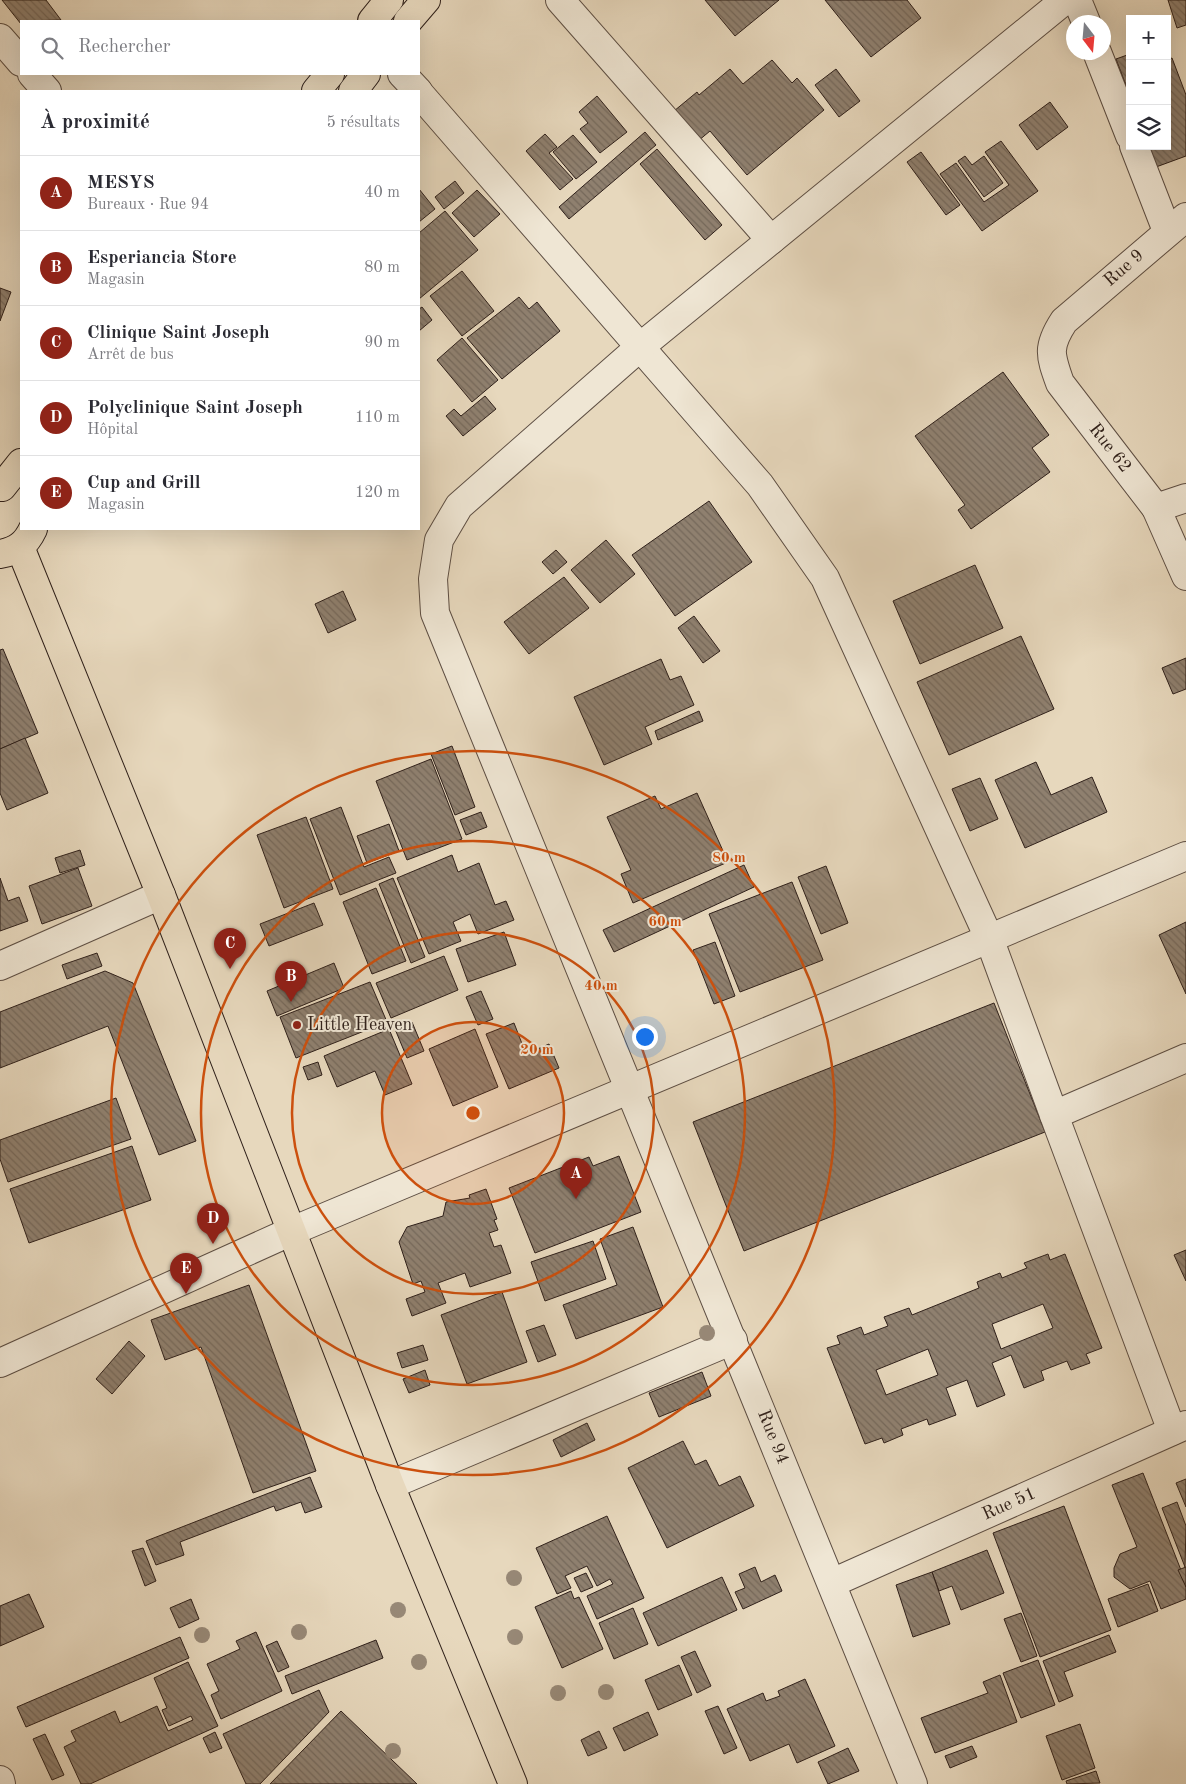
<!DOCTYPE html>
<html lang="fr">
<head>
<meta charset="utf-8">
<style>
  body { margin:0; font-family:"Old Standard TT",serif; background:#f2f2f3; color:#2b2b33 }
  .controls { position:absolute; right:15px; top:15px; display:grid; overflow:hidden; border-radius:0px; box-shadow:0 5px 20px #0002 }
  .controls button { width:45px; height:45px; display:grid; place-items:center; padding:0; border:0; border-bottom:1px solid #e1e1e2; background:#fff; color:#2b2b33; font:25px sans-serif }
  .compass { position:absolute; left:1066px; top:15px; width:45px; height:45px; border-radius:50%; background:#fff; box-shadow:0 5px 20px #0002; rotate:164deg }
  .you { position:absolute; left:644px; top:1036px; width:18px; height:18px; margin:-12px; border:4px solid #fff; border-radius:50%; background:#1a73e8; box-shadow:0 0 0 8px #1a73e833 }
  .badge { display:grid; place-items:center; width:32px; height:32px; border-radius:50%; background:#8f2418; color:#fff; font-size:16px; font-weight:700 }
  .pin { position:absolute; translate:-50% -41px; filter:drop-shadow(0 1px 2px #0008) }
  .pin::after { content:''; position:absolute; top:26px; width:18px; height:15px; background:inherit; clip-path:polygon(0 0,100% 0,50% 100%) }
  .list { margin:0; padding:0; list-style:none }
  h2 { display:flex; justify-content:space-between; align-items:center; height:65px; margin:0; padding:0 20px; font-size:21px }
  h2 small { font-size:16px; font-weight:400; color:#7c7c81 }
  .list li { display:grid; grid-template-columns:32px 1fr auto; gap:15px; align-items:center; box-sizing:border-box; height:75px; padding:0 20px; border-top:1px solid #e1e1e2 }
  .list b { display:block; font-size:19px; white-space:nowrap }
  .list p { margin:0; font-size:16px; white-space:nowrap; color:#7c7c81 }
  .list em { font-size:16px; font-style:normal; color:#7c7c81 }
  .icon { flex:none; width:28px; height:28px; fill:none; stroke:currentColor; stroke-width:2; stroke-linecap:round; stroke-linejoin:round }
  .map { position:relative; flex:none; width:1186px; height:1784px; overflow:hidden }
  .search { position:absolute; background:#fff; box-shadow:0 5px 20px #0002; left:20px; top:20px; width:400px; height:55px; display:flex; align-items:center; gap:12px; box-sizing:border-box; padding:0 18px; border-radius:0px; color:#7c7c81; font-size:19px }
  .panel { position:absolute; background:#fff; box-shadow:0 5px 20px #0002; left:20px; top:90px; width:400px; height:440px; border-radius:0px }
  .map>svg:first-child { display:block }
  .building { fill:url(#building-back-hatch); stroke:#2f201a; fill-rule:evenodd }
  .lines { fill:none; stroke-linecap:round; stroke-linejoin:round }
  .minor-casing { stroke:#5d4e43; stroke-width:30 }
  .major-casing { stroke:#2f201a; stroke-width:30 }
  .minor { stroke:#efe6d4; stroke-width:28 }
  .major { stroke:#e7d8bd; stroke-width:28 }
  .tree { fill:#978876 }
  .ring { fill:none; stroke:#cc500e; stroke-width:2.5 }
  .poi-dot { fill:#8f2418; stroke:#efe6d4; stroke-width:2 }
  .labels { text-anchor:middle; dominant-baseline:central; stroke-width:4; stroke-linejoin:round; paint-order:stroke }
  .street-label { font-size:18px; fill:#2f201a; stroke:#efe6d4 }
  .poi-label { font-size:18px; fill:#2f201a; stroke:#efe6d4; text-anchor:start }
  .centre { fill:#cc500e; stroke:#efe6d4; stroke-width:2.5 }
  .ring-label { font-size:15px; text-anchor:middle; font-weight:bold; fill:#cc500e; stroke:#efe6d4; stroke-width:4; stroke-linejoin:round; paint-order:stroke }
</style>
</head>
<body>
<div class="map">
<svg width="1186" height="1784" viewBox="0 0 1186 1784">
  <defs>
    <pattern id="building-back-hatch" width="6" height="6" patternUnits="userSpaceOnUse" patternTransform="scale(1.25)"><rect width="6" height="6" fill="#8f806f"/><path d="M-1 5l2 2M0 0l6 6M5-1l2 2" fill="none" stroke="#75685a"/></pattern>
  </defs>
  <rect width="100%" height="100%" fill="#e7d8bd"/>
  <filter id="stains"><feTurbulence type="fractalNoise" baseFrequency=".004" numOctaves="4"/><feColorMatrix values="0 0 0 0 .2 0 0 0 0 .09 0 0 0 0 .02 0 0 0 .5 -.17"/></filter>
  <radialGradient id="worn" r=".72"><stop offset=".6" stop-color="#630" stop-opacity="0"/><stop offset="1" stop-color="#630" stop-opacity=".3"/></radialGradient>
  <g class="building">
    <polygon points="2,0 46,0 61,20 21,21 21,24"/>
    <polygon points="705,0 779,0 735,36"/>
    <polygon points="825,0 907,0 921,18 871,57"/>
    <polygon points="1168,0 1186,0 1186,25 1177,28"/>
    <polygon points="1130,54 1130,96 1116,59"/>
    <polygon points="1172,58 1186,95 1186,156 1156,167 1149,146 1167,146 1167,60"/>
    <polygon points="772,60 792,83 797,78 824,110 747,175 710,131 698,141 674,111 697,92 699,95 730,69 743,84"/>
    <polygon points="836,69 860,101 839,117 815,85"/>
    <polygon points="597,96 627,132 600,153 580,129 588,123 579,112"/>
    <polygon points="1050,102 1068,127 1037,150 1019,125"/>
    <polygon points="645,132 656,145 569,219 559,207"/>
    <polygon points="545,134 557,147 549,153 573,179 560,190 526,151"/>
    <polygon points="573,135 597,162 576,179 553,152"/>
    <polygon points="1001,141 1038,191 982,231 940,174 956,163 984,202 1009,185 985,152"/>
    <polygon points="657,149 722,225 705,240 640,164"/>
    <polygon points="921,152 960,205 946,215 907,162"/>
    <polygon points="965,156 972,165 984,156 1003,183 984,197 958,161"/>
    <polygon points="455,181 464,193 444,209 435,197"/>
    <polygon points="419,189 435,209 419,222"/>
    <polygon points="477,190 500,214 474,237 452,213"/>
    <polygon points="445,211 478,250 419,299 419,233"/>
    <polygon points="462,271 494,311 462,336 430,296"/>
    <polygon points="0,288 11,292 0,321"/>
    <polygon points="519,297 529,309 537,302 560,331 502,379 467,338"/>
    <polygon points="422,307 432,320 419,331 419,309"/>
    <polygon points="462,338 498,380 472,402 437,360"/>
    <polygon points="1003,372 1049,435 1032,448 1050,472 971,529 958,510 965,505 915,436"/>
    <polygon points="485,396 496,409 463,436 446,416 454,409 461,416"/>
    <polygon points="709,501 752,562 675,616 632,555"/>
    <polygon points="606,540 635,574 600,603 571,570"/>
    <polygon points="556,550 567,562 553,574 542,562"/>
    <polygon points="975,565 1003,628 920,664 893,601"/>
    <polygon points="564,577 589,608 529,654 504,622"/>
    <polygon points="343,591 356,620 328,633 315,604"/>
    <polygon points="694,616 720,651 703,663 678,628"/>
    <polygon points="1021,636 1054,709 949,755 917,682"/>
    <polygon points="3,649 38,733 0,749 0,650"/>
    <polygon points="1186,658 1186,689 1173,694 1162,668"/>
    <polygon points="661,659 670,680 681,676 694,705 645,727 652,744 604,765 574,697"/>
    <polygon points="699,711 703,721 658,740 655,731"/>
    <polygon points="25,738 48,793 7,810 0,793 0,749"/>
    <polygon points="452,746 475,807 455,815 431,754"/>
    <polygon points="431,759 462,839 407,860 376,781"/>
    <polygon points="1036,762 1051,795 1092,777 1107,812 1025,848 995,780"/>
    <polygon points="980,778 998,819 970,831 952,789"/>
    <polygon points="697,793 728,862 633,903 621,874 631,870 607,817 655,796 661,809"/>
    <polygon points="341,807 364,867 389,857 396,873 340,895 310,819"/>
    <polygon points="481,812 487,827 466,835 460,820"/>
    <polygon points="306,817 333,889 284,908 257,835"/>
    <polygon points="389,824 399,851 367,863 357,836"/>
    <polygon points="80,850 85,865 60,873 55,858"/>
    <polygon points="452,855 458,872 479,863 495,905 506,901 514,920 478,934 470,914 453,922 461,941 429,954 397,878"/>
    <polygon points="744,865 754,887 614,952 603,930"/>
    <polygon points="826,866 848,923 821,934 798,877"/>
    <polygon points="78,868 92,906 42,924 29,886"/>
    <polygon points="0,878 8,901 19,897 28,921 0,931"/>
    <polygon points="393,878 425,957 411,963 379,884"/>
    <polygon points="792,882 823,960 740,992 709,914"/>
    <polygon points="376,888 406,961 372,974 343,902"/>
    <polygon points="314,903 323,925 269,946 260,924"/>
    <polygon points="1186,922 1186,994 1159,935"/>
    <polygon points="504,932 516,965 468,982 456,949"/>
    <polygon points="715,942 735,996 714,1004 693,950"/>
    <polygon points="97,953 102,966 67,979 62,965"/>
    <polygon points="444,956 458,990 391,1018 376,983"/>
    <polygon points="334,963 344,988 277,1016 267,991"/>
    <polygon points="105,971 133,983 196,1141 159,1155 108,1026 0,1068 0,1012"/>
    <polygon points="370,982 387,1022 296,1058 280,1017"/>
    <polygon points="481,991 493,1019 478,1025 466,997"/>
    <polygon points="994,1003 1045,1132 744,1251 693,1122"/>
    <polygon points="412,1022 424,1051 407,1058 395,1029"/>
    <polygon points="514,1023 526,1054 549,1044 559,1068 509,1089 486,1034"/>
    <polygon points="389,1029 412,1084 385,1095 375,1071 337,1087 324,1056"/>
    <polygon points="475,1029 498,1087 453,1106 429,1049"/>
    <polygon points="318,1062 322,1075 308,1080 303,1067"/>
    <polygon points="116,1098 131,1139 8,1182 0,1159 0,1140"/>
    <polygon points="132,1146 151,1200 29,1243 10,1189"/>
    <polygon points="619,1156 641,1212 535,1253 509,1188 589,1157 593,1166"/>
    <polygon points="486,1189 497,1219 494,1220 498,1230 489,1233 494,1247 501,1245 511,1273 470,1287 465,1273 438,1283 446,1303 412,1316 406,1299 425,1292 421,1281 413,1284 399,1242 407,1227 443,1216 446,1202 470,1198 469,1195"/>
    <polygon points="633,1227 663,1307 576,1339 563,1305 617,1285 600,1239"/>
    <polygon points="593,1241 606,1279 545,1301 531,1262"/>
    <polygon points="1186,1250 1186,1281 1174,1255"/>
    <path d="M 1048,1254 L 1050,1260 L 1065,1254 L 1102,1348 L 1086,1354 L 1090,1363 L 1071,1370 L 1067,1361 L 1041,1371 L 1044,1380 L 1024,1388 L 1011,1355 L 992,1363 L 1005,1395 L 977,1407 L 967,1380 L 946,1388 L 956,1415 L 929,1425 L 927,1419 L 901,1429 L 903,1435 L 884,1443 L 882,1438 L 865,1444 L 827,1348 L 840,1344 L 837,1336 L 861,1327 L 864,1335 L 888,1326 L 884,1317 L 909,1308 L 912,1315 L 979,1288 L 977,1282 L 1000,1273 L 1002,1278 L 1027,1268 L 1024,1263 ZM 1043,1304 L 1053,1328 L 1001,1349 L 992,1324 ZM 928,1349 L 938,1375 L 886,1395 L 876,1370 Z"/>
    <polygon points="249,1285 316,1471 253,1493 201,1347 165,1360 151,1320"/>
    <polygon points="502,1292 527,1362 467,1384 441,1315"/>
    <polygon points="544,1325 556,1355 538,1362 526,1331"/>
    <polygon points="129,1341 145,1356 112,1394 96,1379"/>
    <polygon points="423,1345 428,1360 402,1368 397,1353"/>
    <polygon points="425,1370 430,1385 409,1393 403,1379"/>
    <polygon points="702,1372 711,1396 659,1417 649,1393"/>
    <polygon points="587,1423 595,1440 561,1457 553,1440"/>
    <polygon points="683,1441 695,1465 706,1460 719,1486 740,1476 754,1506 667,1548 628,1468"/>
    <polygon points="1143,1473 1186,1583 1186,1599 1161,1609 1150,1581 1130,1589 1114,1577 1114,1568 1120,1554 1137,1547 1112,1485"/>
    <polygon points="310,1477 322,1507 305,1513 301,1502 276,1511 274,1506 180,1542 184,1555 156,1565 146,1541"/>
    <polygon points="1186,1479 1186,1507 1176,1483"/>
    <polygon points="1177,1502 1186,1526 1185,1567 1162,1508"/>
    <polygon points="1064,1506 1111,1630 1040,1657 993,1533"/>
    <polygon points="607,1516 644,1598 597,1619 587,1596 613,1584 610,1579 597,1586 587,1566 565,1576 571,1588 557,1594 536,1548"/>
    <polygon points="143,1548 156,1581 145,1586 132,1551"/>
    <polygon points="987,1550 1004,1593 961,1610 952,1586 939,1591 932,1572"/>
    <polygon points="755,1567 761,1582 775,1575 782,1591 743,1609 735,1592 745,1588 739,1574"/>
    <polygon points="1186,1567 1186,1587 1178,1570"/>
    <polygon points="932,1572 950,1624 913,1637 896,1585"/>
    <polygon points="586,1573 593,1587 581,1592 574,1578"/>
    <polygon points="722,1577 737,1610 658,1646 643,1613"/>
    <polygon points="1148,1584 1158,1611 1118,1627 1108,1599"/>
    <polygon points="571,1591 574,1599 579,1597 603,1649 562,1668 535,1607"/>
    <polygon points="29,1594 44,1627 0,1646 0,1606"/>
    <polygon points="191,1599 199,1619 179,1628 170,1608"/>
    <polygon points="633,1608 648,1644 614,1659 599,1623"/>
    <polygon points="1021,1613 1037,1656 1021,1662 1004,1619"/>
    <polygon points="256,1632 282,1691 221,1719 211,1695 219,1691 207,1664 240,1649 236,1641"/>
    <polygon points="1109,1635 1116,1652 1064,1672 1073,1696 1059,1702 1043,1661"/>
    <polygon points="180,1637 189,1658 26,1727 17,1707"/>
    <polygon points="376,1640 383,1658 292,1694 285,1676"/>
    <polygon points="277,1641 289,1667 278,1672 266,1646"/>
    <polygon points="695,1651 711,1686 697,1693 681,1657"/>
    <polygon points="1038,1660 1055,1705 1021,1718 1003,1673"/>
    <polygon points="188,1662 218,1726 90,1784 81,1784 64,1747 76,1741 71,1731 115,1711 120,1723 157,1706 168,1731 193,1720 191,1716 169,1726 162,1710 167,1708 154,1678"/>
    <polygon points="679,1665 692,1695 658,1710 645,1680"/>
    <polygon points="1000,1675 1017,1722 935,1753 921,1718 988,1693 983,1682"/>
    <polygon points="805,1679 835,1746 797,1763 789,1744 750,1761 727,1709 763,1693 766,1701 780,1696 778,1691"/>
    <polygon points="319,1690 329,1712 260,1784 246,1784 223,1734"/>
    <polygon points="718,1706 737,1748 724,1754 705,1711"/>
    <polygon points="341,1711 417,1784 270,1784"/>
    <polygon points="648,1712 658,1735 624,1751 613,1728"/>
    <polygon points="1080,1724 1095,1768 1062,1780 1046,1736"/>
    <polygon points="599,1731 607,1748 588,1756 581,1740"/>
    <polygon points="215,1732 222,1748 210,1753 203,1738"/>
    <polygon points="45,1734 64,1775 52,1780 33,1739"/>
    <polygon points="972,1746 977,1757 950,1768 945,1756"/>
    <polygon points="848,1748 859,1771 828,1784 818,1762"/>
    <polygon points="1096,1771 1100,1783 1067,1784 1066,1781"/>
  </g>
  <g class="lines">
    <g class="minor-casing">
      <g id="minor">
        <polyline points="560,0 771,240"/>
        <polyline points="1077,0 1086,22"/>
        <polyline points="0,38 21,62"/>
        <polyline points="1097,52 1130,136"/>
        <polyline points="32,74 47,91"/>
        <polyline points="402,74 418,91"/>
        <polyline points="419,93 760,485 825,578 989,938 1054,1115 1186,1058"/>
        <polyline points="1134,146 1167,231"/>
        <path d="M 1186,217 L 1064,321 C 1047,347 1050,355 1060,383 L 1156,508 L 1186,576"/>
        <polyline points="1156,508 1186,498"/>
        <polyline points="0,966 161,895"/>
        <polyline points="1054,1115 1172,1431"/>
        <polyline points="0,1363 292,1231 1186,856"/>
        <polyline points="390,1485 733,1340"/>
        <polyline points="832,1583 1186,1425"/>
        <polyline points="0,1780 1,1784"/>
        <polyline points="913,1784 435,613 433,579 439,540 459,506 640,347 1065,0"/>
      </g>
    </g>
    <g class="major-casing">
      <g id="major">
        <polyline points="372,21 389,0"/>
        <polyline points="408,21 426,0"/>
        <polyline points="316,91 330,74"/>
        <polyline points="353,91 366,74"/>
        <polyline points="2,487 21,463"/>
        <polyline points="20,547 161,895 390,1485 513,1784"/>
        <path d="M 0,554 C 17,551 26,544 33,529"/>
      </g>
    </g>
    <use href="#minor" class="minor"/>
    <use href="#major" class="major"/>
  </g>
  <g class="tree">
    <circle cx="707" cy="1333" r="8"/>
    <circle cx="514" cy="1578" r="8"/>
    <circle cx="398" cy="1610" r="8"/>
    <circle cx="299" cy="1632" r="8"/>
    <circle cx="202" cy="1635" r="8"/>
    <circle cx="515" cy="1637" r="8"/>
    <circle cx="419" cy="1662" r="8"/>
    <circle cx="606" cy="1692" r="8"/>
    <circle cx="558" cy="1693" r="8"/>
    <circle cx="393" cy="1751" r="8"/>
  </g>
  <circle cx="473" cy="1113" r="91" fill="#cc500e" fill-opacity=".12"/>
  <g class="ring">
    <circle cx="473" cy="1113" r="91"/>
    <circle cx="473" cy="1113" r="181"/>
    <circle cx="473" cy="1113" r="272"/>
    <circle cx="473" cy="1113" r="362"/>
  </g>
  <circle class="poi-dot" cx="297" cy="1025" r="5"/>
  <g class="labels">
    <g class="street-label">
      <text transform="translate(1124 268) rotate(-41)">Rue 9</text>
      <text transform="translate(1110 448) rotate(52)">Rue 62</text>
      <text transform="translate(773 1437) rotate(68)">Rue 94</text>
      <text transform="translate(1009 1504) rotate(-24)">Rue 51</text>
    </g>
    <g class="poi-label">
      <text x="307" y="1025">Little Heaven</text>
    </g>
  </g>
  <circle cx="473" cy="1113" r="8" class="centre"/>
  <g class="ring-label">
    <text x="729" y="862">80 m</text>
    <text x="665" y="926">60 m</text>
    <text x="601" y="990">40 m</text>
    <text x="537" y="1054">20 m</text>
  </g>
  <rect width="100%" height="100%" filter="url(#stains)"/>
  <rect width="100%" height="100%" fill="url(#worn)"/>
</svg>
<div class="controls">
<button>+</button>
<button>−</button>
<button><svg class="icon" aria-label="layers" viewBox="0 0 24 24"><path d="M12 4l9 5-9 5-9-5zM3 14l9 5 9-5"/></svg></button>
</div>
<svg class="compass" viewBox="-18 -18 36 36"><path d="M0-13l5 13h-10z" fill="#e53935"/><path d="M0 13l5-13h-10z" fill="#7c7c81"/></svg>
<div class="you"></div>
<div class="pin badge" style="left:576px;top:1199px">A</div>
<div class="pin badge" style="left:291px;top:1002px">B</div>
<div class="pin badge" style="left:230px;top:969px">C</div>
<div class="pin badge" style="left:213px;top:1244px">D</div>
<div class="pin badge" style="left:186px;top:1294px">E</div>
<div class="search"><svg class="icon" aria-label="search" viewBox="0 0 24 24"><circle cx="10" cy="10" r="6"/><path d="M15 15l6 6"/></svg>Rechercher</div>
<section class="panel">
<h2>À proximité<small>5 résultats</small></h2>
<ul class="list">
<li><span class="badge">A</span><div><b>MESYS</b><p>Bureaux · Rue 94</p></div><em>40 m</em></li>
<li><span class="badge">B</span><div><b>Esperiancia Store</b><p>Magasin</p></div><em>80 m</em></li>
<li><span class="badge">C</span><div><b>Clinique Saint Joseph</b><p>Arrêt de bus</p></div><em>90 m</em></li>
<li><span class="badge">D</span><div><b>Polyclinique Saint Joseph</b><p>Hôpital</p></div><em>110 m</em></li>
<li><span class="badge">E</span><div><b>Cup and Grill</b><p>Magasin</p></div><em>120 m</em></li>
</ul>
</section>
</div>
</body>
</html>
